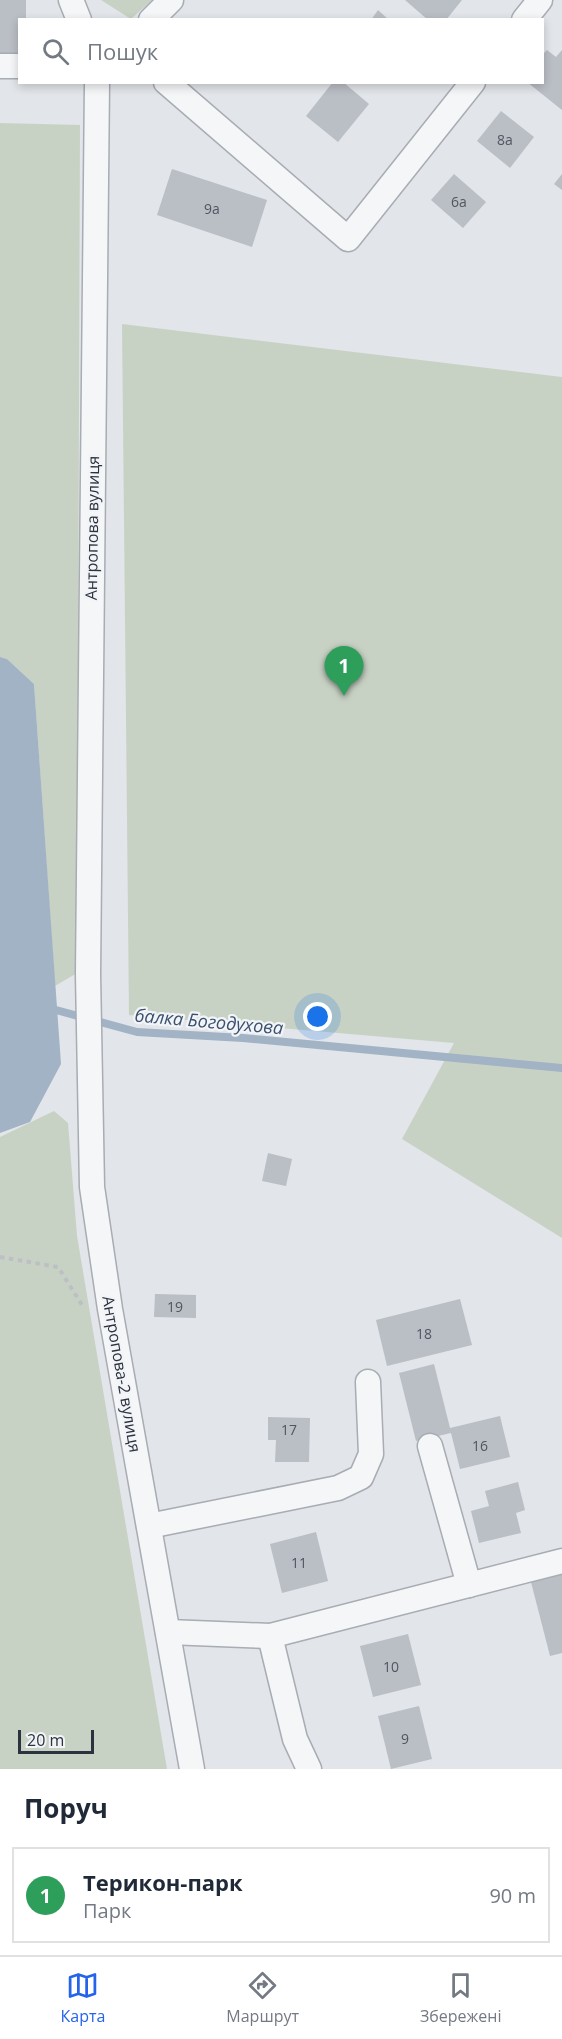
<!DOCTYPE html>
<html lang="uk">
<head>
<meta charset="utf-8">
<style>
  body { margin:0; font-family:"Open Sans",sans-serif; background:#f6f6f7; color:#1f2937 }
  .scale { position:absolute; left:18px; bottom:15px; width:76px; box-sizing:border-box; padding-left:6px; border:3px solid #2c333f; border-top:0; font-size:16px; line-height:21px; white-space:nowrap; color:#2c333f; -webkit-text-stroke:4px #f2f4f7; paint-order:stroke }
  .you { position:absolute; left:318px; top:1017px; width:21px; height:21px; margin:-15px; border:4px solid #fff; border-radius:50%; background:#1a73e8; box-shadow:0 0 0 9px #1a73e833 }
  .badge { display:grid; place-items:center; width:39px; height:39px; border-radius:50%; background:#2563eb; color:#fff; font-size:20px; font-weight:700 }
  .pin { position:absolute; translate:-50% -50px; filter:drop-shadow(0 2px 3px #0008) }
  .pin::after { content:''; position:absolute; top:32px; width:21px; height:18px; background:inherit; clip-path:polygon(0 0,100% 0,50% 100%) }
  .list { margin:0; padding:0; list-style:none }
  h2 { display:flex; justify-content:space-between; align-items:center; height:78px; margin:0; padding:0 24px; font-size:26px }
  h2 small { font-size:20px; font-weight:400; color:#747a83 }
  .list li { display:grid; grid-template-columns:39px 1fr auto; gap:18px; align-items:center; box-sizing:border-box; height:96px; margin:0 12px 12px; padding:0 12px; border:2px solid #e0e1e3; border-radius:0px }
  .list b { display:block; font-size:22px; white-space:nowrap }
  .list p { margin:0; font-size:20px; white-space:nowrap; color:#747a83 }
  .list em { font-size:20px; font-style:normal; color:#747a83 }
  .icon { flex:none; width:33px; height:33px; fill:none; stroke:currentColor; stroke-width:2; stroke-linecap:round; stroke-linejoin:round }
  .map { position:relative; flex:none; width:562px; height:1769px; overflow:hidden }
  .search { position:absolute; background:#fff; box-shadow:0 3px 9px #0003; left:18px; right:18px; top:18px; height:66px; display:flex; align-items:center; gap:15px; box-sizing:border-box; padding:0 21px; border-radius:0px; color:#747a83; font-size:22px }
  .sheet { height:186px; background:#fff }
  nav { display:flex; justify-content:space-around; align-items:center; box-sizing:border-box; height:84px; border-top:2px solid #e0e1e3; background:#fff; font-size:16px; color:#747a83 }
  nav a { display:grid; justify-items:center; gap:3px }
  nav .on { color:#2563eb }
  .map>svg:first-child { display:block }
  .green { fill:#c8d2c4 }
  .water { fill:#a1b3c5 }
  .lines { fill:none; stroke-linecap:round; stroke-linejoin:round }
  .stream { stroke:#a1b3c5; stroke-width:8 }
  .building { fill:#babec5 }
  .minor-casing { stroke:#a8acb3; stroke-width:27 }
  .path { stroke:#bdbfc4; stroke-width:4; stroke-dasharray:4.5 4.5; stroke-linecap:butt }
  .minor { stroke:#f5f6f8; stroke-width:24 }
  .labels { text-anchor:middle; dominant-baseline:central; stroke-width:4.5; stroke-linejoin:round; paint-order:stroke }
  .number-label { font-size:14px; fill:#505660 }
  .street-label { font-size:16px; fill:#2c333f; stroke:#f2f4f7 }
  .water-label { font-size:18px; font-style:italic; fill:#3a526f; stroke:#f2f4f7 }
</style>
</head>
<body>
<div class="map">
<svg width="562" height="1769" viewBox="0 0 562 1769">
  <rect width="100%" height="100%" fill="#e2e5e9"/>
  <g class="green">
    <polygon points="101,0 152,0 131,19"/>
    <polygon points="0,123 80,125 77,973 55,986 34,684 7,659 0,657"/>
    <polygon points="122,324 562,377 562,1238 402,1139 454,1043 129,1015"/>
    <polygon points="54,1111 68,1123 77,1236 167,1769 0,1769 0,1137"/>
  </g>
  <polygon class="water" points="0,657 7,659 34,684 61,1064 30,1122 0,1133"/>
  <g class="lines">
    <polyline class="stream" points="48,1012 56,1010 137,1032 243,1038 562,1068"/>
  </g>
  <g class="building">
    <polygon points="0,0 26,0 26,20 20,20 20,54 0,54"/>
    <polygon points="405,0 462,0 446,20 428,20"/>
    <polygon points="378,10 389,20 371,20"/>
    <polygon points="547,50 556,57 562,50 562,110 527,82 542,82 542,55"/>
    <polygon points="333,82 343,82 369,104 338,142 306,116"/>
    <polygon points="501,111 534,137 510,168 477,141"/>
    <polygon points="172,169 267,200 252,247 157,215"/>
    <polygon points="454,174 486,202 463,228 431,200"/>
    <polygon points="562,174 562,190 554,184"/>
    <polygon points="268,1153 292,1159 286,1186 262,1181"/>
    <polygon points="155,1294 196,1295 196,1318 154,1317"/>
    <polygon points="460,1299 472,1345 387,1366 376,1320"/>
    <polygon points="434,1364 450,1428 500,1416 510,1457 460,1469 451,1433 416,1441 399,1373"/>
    <polygon points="268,1417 310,1418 309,1462 275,1462 276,1440 268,1440"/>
    <polygon points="518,1482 525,1510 516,1513 521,1533 479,1543 471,1511 489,1506 485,1491"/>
    <polygon points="316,1532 328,1581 282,1593 270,1544"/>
    <polygon points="562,1574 562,1653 550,1656 531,1582"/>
    <polygon points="408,1634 421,1685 373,1697 360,1646"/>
    <polygon points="419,1706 432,1759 391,1769 378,1716"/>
  </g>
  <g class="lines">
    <g class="minor-casing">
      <g id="minor">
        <polyline points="71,0 79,20"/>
        <polyline points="151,20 171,0"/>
        <polyline points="524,20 540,0"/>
        <polyline points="0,66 20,66"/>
        <polyline points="97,82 88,974 92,1187 110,1309 192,1769"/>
        <polyline points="166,82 348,239 473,82"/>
        <polyline points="430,1446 469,1585"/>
        <polyline points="149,1526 338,1488 361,1477 371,1454 368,1382"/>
        <polyline points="168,1632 270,1636 562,1561"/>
        <polyline points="270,1636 295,1739 309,1769"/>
      </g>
    </g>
    <polyline class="path" points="0,1257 58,1267 84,1308"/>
    <use href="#minor" class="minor"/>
  </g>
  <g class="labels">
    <g class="number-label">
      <text x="505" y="139">8а</text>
      <text x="459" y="201">6а</text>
      <text x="212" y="208">9а</text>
      <text x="175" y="1306">19</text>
      <text x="424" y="1333">18</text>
      <text x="289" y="1429">17</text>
      <text x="480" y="1445">16</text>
      <text x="299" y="1562">11</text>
      <text x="391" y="1666">10</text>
      <text x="405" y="1738">9</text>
    </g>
    <g class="street-label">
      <text transform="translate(92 528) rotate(-89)">Антропова вулиця</text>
      <text transform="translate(122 1374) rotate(80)">Антропова-2 вулиця</text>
    </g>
    <g class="water-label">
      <text transform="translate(209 1021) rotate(5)">балка Богодухова</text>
    </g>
  </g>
</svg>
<div class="scale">20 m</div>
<div class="you"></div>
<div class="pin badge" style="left:344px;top:696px;background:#2e9e5b">1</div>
<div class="search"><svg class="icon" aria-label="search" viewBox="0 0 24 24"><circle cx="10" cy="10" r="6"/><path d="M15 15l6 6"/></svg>Пошук</div>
</div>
<section class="sheet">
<h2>Поруч<small></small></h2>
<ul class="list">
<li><span class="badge" style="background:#2e9e5b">1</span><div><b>Терикон-парк</b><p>Парк</p></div><em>90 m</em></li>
</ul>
</section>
<nav>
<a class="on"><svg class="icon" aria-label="map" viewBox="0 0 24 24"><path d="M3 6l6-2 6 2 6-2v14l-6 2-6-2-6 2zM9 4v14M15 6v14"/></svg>Карта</a>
<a><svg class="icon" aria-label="directions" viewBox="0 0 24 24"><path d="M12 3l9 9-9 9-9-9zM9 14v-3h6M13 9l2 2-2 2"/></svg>Маршрут</a>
<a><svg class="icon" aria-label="saved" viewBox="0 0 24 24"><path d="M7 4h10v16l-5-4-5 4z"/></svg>Збережені</a>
</nav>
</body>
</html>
